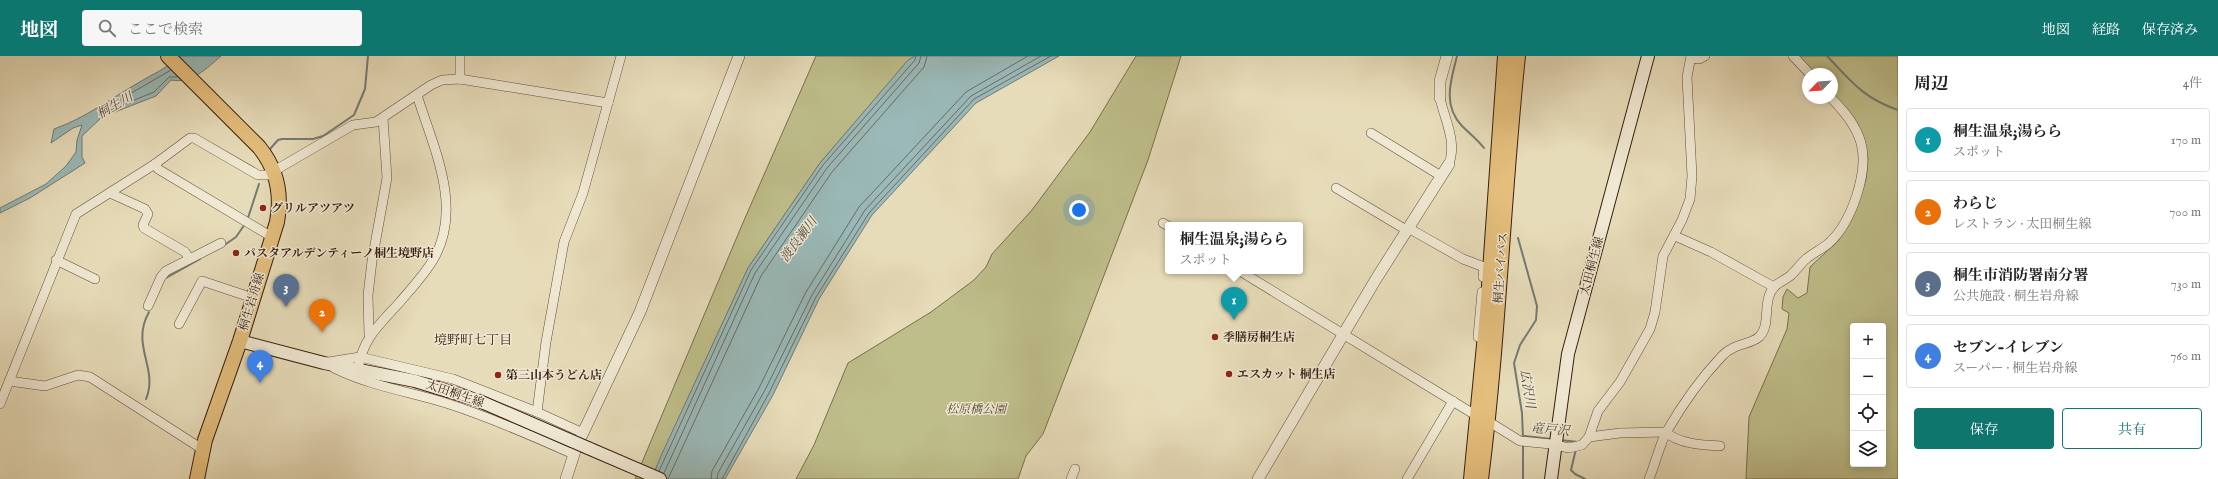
<!DOCTYPE html>
<html lang="ja">
<head>
<meta charset="utf-8">
<style>
  body { margin:0; font-family:"IM FELL English","Noto Serif JP",serif; background:#f6f6f6; color:#222 }
  .controls { position:absolute; right:12px; bottom:12px; display:grid; overflow:hidden; border-radius:4px; box-shadow:0 2px 10px #0003 }
  .controls button { width:36px; height:36px; display:grid; place-items:center; padding:0; border:0; border-bottom:1px solid #e0e0e0; background:#fff; color:#222; font:20px sans-serif }
  .compass { position:absolute; left:1802px; top:12px; width:36px; height:36px; border-radius:50%; background:#fff; box-shadow:0 2px 10px #0003; rotate:245deg }
  .you { position:absolute; left:1079px; top:154px; width:14px; height:14px; margin:-10px; border:3px solid #fff; border-radius:50%; background:#1a73e8; box-shadow:0 0 0 6px #1a73e833 }
  .badge { display:grid; place-items:center; width:26px; height:26px; border-radius:50%; background:#0f766e; color:#fff; font-size:13px; font-weight:700 }
  .pin { position:absolute; translate:-50% -33px; filter:drop-shadow(0 1px 2px #0008) }
  .pin::after { content:''; position:absolute; top:21px; width:14px; height:12px; background:inherit; clip-path:polygon(0 0,100% 0,50% 100%) }
  .popup { position:absolute; left:1165px; top:166px; width:138px; height:52px; box-sizing:border-box; display:grid; place-content:center; border-radius:4px; background:#fff; filter:drop-shadow(0 1px 3px #0005); font-size:13px; white-space:nowrap; color:#767676 }
  .popup b { font-size:15px; color:#222 }
  .popup::after { content:''; position:absolute; left:50%; top:100%; margin-left:-8px; border:8px solid transparent; border-top-color:#fff }
  .list { margin:0; padding:0; list-style:none }
  h2 { display:flex; justify-content:space-between; align-items:center; height:52px; margin:0; padding:0 16px; font-size:17px }
  h2 small { font-size:13px; font-weight:400; color:#767676 }
  .list li { display:grid; grid-template-columns:26px 1fr auto; gap:12px; align-items:center; box-sizing:border-box; height:64px; margin:0 8px 8px; padding:0 8px; border:1px solid #e0e0e0; border-radius:4px }
  .list b { display:block; font-size:15px; white-space:nowrap }
  .list p { margin:0; font-size:13px; white-space:nowrap; color:#767676 }
  .list em { font-size:13px; font-style:normal; color:#767676 }
  .actions { display:flex; gap:8px; padding:12px 16px }
  .actions a { flex:1; padding:9px 0; border:1px solid #0f766e; border-radius:4px; text-align:center; font-size:14px; color:#0f766e }
  .actions .main { background:#0f766e; color:#fff }
  .icon { flex:none; width:22px; height:22px; fill:none; stroke:currentColor; stroke-width:2; stroke-linecap:round; stroke-linejoin:round }
  .map { position:relative; flex:none; width:1898px; height:423px; overflow:hidden }
  header { display:flex; align-items:center; gap:24px; box-sizing:border-box; height:56px; padding:0 20px; background:#0f766e; color:#fff }
  header strong { font-size:19px }
  nav { display:flex; gap:22px; margin-inline-start:auto; font-size:14px }
  .search { width:280px; height:36px; background:#f6f6f6; display:flex; align-items:center; gap:10px; box-sizing:border-box; padding:0 14px; border-radius:4px; color:#767676; font-size:15px }
  main { display:flex }
  aside { flex:1; background:#fff }
  .map>svg:first-child { display:block }
  .green { fill:#bebe8a; stroke:#7b6e4e; fill-rule:evenodd }
  .water { fill:#9ab9b8; stroke:#737b75 }
  .lines { fill:none; stroke-linecap:round; stroke-linejoin:round }
  .shore { stroke:#696c64; stroke-width:1 }
  .stream { stroke:#737b75; stroke-width:2 }
  .minor-casing { stroke:#644e3b; stroke-width:10 }
  .tertiary-casing { stroke:#644e3b; stroke-width:12 }
  .secondary-casing { stroke:#381e11; stroke-width:14 }
  .primary-casing { stroke:#381e11; stroke-width:16 }
  .trunk-casing { stroke:#381e11; stroke-width:16 }
  .minor { stroke:#efe8d2; stroke-width:9 }
  .tertiary { stroke:#efe8d2; stroke-width:11 }
  .secondary { stroke:#efe8d2; stroke-width:12 }
  .primary { stroke:#e4be7c; stroke-width:14 }
  .trunk { stroke:#e4be7c; stroke-width:14 }
  .secondary-bridge-casing { stroke:#381e11; stroke-width:14; stroke-linecap:butt }
  .secondary-bridge { stroke:#efe8d2; stroke-width:12 }
  .poi-dot { fill:#8f2418; stroke:#efe8d2; stroke-width:1.5 }
  .labels { text-anchor:middle; dominant-baseline:central; stroke-width:3; stroke-linejoin:round; paint-order:stroke }
  .poi-label { font-size:12px; font-weight:bold; fill:#381e11; stroke:#efe8d2; text-anchor:start }
  .street-label { font-size:12px; fill:#381e11; stroke:#efe8d2 }
  .park-label { font-size:12px; font-style:italic; fill:#5a462f; stroke:#efe8d2 }
  .water-label { font-size:13px; font-style:italic; fill:#554c43; stroke:#efe8d2 }
  .neighbourhood-label { font-size:13px; fill:#381e11; stroke:#efe8d2 }
</style>
</head>
<body>
<header>
<strong>地図</strong>
<div class="search"><svg class="icon" aria-label="search" viewBox="0 0 24 24"><circle cx="10" cy="10" r="6"/><path d="M15 15l6 6"/></svg>ここで検索</div>
<nav><a>地図</a><a>経路</a><a>保存済み</a></nav>
</header>
<main>
<div class="map">
<svg width="1898" height="423" viewBox="0 0 1898 423">
  <rect width="100%" height="100%" fill="#e7dcb9"/>
  <filter id="stains"><feTurbulence type="fractalNoise" baseFrequency=".005" numOctaves="4"/><feColorMatrix values="0 0 0 0 .2 0 0 0 0 .09 0 0 0 0 .02 0 0 0 .5 -.17"/></filter>
  <radialGradient id="worn" r=".72"><stop offset=".6" stop-color="#630" stop-opacity="0"/><stop offset="1" stop-color="#630" stop-opacity=".3"/></radialGradient>
  <g class="green">
    <polygon points="816,0 915,0 908,5 820,107 748,212 651,423 635,423 742,169"/>
    <polygon points="1136,0 1181,0 1148,104 1082,277 1043,378 1026,400 1018,423 796,423 814,389 848,307 931,256 974,224 986,211 992,198 1032,154 1090,76"/>
    <path d="M 1798,0 L 1898,0 L 1898,423 L 1746,423 L 1749,361 L 1787,273 L 1789,257 L 1782,253 L 1783,241 L 1787,233 L 1798,242 L 1807,237 L 1810,211 L 1838,185 L 1851,165 L 1866,123 L 1868,103 L 1865,88 L 1832,38 L 1832,18 L 1814,18 ZM 1853,270 L 1883,270 L 1883,408 L 1853,408 Z"/>
  </g>
  <g class="water">
    <path d="M 179,0 L 221,0 C 207,12 192,28 171,24 L 156,40 L 102,61 L 82,80 L 82,101 L 85,107 L 30,142 L 0,157 L 0,152 L 46,128 L 66,110 L 76,96 L 77,84 L 82,69 L 73,72 L 51,87 L 54,73 C 85,62 110,43 138,27 C 154,17 165,14 179,0 Z"/>
    <polygon points="915,0 1059,0 976,47 872,159 819,243 773,339 725,423 652,423 660,402 748,212 820,107 908,4"/>
  </g>
  <g class="lines">
    <g class="shore">
      <polyline points="171,14 109,50 108,53 110,54 154,36 169,21 177,21"/>
      <polyline points="659,415 751,214 823,109 915,4 916,0"/>
      <polyline points="664,417 755,217 827,112 919,7 921,0"/>
      <polyline points="668,423 761,220 832,116 924,11 927,0"/>
      <polyline points="711,423 712,415 759,332 806,236 859,151 966,36 1028,0"/>
      <polyline points="717,423 718,417 765,334 812,239 865,154 971,40 1041,0"/>
      <polyline points="722,423 769,337 816,241 869,157 974,43 1051,0"/>
    </g>
    <g class="stream">
      <path d="M 1457,0 C 1451,24 1442,49 1462,70 C 1469,77 1477,83 1484,92"/>
      <path d="M 1827,0 C 1852,26 1863,42 1898,54"/>
      <polyline points="270,93 278,84 282,83 313,83 323,80 354,59 365,33 368,0"/>
      <polyline points="248,162 259,128"/>
      <polyline points="1518,182 1537,250 1536,264 1520,289 1514,307 1522,357 1523,382"/>
      <polyline points="223,190 236,181 245,168"/>
      <polyline points="166,222 200,203"/>
      <path d="M 146,343 C 159,312 130,290 149,256"/>
      <polyline points="1524,380 1551,383"/>
      <polyline points="1560,384 1578,386"/>
      <polyline points="1576,393 1571,414 1575,418 1585,423"/>
      <polyline points="1523,423 1523,388"/>
    </g>
    <g class="minor-casing">
      <g id="minor">
        <polyline points="460,0 460,23"/>
        <polyline points="1793,0 1810,18"/>
        <polyline points="1691,2 1699,3 1705,0"/>
        <path d="M 1440,42 C 1445,65 1457,85 1449,108"/>
        <polyline points="1371,77 1441,120"/>
        <polyline points="155,108 158,113 272,181"/>
        <polyline points="1336,132 1408,175"/>
        <polyline points="110,137 145,153 148,158 143,169 144,172 185,196 189,202"/>
        <polyline points="1163,167 1168,170"/>
        <polyline points="1410,173 1463,203 1484,211 1483,221"/>
        <polyline points="1675,180 1711,196 1774,231"/>
        <polyline points="56,204 95,223"/>
        <polyline points="1240,215 1472,357"/>
        <polyline points="148,250 161,221 166,215 221,187"/>
        <polyline points="179,268 202,225 253,242"/>
        <polyline points="369,279 368,239 372,205 387,122 383,62"/>
        <polyline points="1478,281 1482,236"/>
        <polyline points="329,306 360,301 453,323 537,356 583,377"/>
        <path d="M 334,312 C 370,330 411,336 449,348 C 492,362 533,380 573,398"/>
        <path d="M 358,313 C 363,282 379,269 399,247 C 411,233 424,219 433,204 C 464,152 433,91 417,39"/>
        <polyline points="9,325 45,330 78,319 90,321 202,393"/>
        <polyline points="0,348 76,158 155,108 190,82 194,82 258,119 267,119 353,69 376,66 431,29 442,24 460,23 608,47"/>
        <polyline points="537,356 546,286 564,186 583,137 621,0"/>
        <polyline points="1491,367 1520,385 1551,388 1569,392 1582,389 1589,381 1598,355 1620,326 1650,273 1655,256 1663,200 1682,164 1690,143 1692,120 1687,21 1691,0"/>
        <path d="M 1589,381 L 1620,377 L 1666,376 C 1678,388 1704,389 1720,390"/>
        <polyline points="1071,423 1075,413"/>
        <polyline points="1407,423 1453,345"/>
        <path d="M 1649,423 C 1655,409 1660,387 1667,375 C 1682,349 1702,321 1722,300 C 1734,287 1750,289 1759,281 C 1772,269 1761,244 1775,230 C 1779,226 1785,224 1790,220 C 1796,215 1800,208 1806,203 C 1813,197 1822,193 1829,187 C 1851,167 1869,117 1861,87 C 1856,69 1844,55 1831,42"/>
      </g>
    </g>
    <g class="tertiary-casing">
      <g id="tertiary">
        <polyline points="1440,42 1440,25 1447,0"/>
        <polyline points="582,379 640,256 739,0"/>
        <polyline points="566,423 575,395"/>
        <polyline points="1258,423 1376,223 1449,108"/>
      </g>
    </g>
    <g class="secondary-casing">
      <g id="secondary">
        <polyline points="240,285 324,307 415,325 477,344"/>
        <polyline points="588,392 660,423"/>
        <polyline points="1551,423 1568,298 1648,0"/>
      </g>
    </g>
    <g class="primary-casing">
      <path id="primary" d="M 168,0 L 259,91 C 277,113 282,139 277,166 L 240,285 L 205,384 L 197,423"/>
    </g>
    <g class="trunk-casing">
      <g id="trunk">
        <polyline points="1471,423 1487,258 1505,0"/>
        <path d="M 1481,423 C 1499,282 1503,141 1518,0"/>
      </g>
    </g>
    <use href="#minor" class="minor"/>
    <use href="#tertiary" class="tertiary"/>
    <use href="#secondary" class="secondary"/>
    <use href="#primary" class="primary"/>
    <use href="#trunk" class="trunk"/>
    <g class="secondary-bridge-casing">
      <polyline id="secondary-bridge" points="477,344 588,392"/>
    </g>
    <use href="#secondary-bridge" class="secondary-bridge"/>
  </g>
  <g class="poi-dot">
    <circle cx="263" cy="152" r="4"/>
    <circle cx="236" cy="197" r="4"/>
    <circle cx="1215" cy="281" r="4"/>
    <circle cx="1229" cy="318" r="4"/>
    <circle cx="498" cy="319" r="4"/>
  </g>
  <g class="labels">
    <g class="poi-label">
      <text x="271" y="152">グリルアツアツ</text>
      <text x="244" y="197">パスタアルデンティーノ桐生境野店</text>
      <text x="1223" y="281">季膳房桐生店</text>
      <text x="1237" y="318">エスカット 桐生店</text>
      <text x="506" y="319">第三山本うどん店</text>
    </g>
    <g class="street-label">
      <text transform="translate(1592 210) rotate(-75)">太田桐生線</text>
      <text transform="translate(1501 212) rotate(-86)">桐生バイパス</text>
      <text transform="translate(252 246) rotate(-73)">桐生岩舟線</text>
      <text transform="translate(455 338) rotate(19)">太田桐生線</text>
    </g>
    <g class="park-label">
      <text x="976" y="353">松原橋公園</text>
    </g>
    <g class="water-label">
      <text transform="translate(115 50) rotate(-30)">桐生川</text>
      <text transform="translate(799 184) rotate(-53)">渡良瀬川</text>
      <text transform="translate(1527 333) rotate(81)">広沢川</text>
      <text transform="translate(1550 374) rotate(5)">竜戸沢</text>
    </g>
    <g class="neighbourhood-label">
      <text x="473" y="284">境野町七丁目</text>
    </g>
  </g>
  <rect width="100%" height="100%" filter="url(#stains)"/>
  <rect width="100%" height="100%" fill="url(#worn)"/>
</svg>
<div class="controls">
<button>+</button>
<button>−</button>
<button><svg class="icon" aria-label="locate" viewBox="0 0 24 24"><circle cx="12" cy="12" r="6"/><path d="M12 2v4M12 18v4M2 12h4M18 12h4"/></svg></button>
<button><svg class="icon" aria-label="layers" viewBox="0 0 24 24"><path d="M12 4l9 5-9 5-9-5zM3 14l9 5 9-5"/></svg></button>
</div>
<svg class="compass" viewBox="-18 -18 36 36"><path d="M0-13l5 13h-10z" fill="#e53935"/><path d="M0 13l5-13h-10z" fill="#767676"/></svg>
<div class="you"></div>
<div class="pin badge" style="left:1234px;top:264px;background:#0f9aa8">1</div>
<div class="popup"><b>桐生温泉;湯らら</b>スポット</div>
<div class="pin badge" style="left:322px;top:276px;background:#e8710a">2</div>
<div class="pin badge" style="left:286px;top:251px;background:#5c6f8a">3</div>
<div class="pin badge" style="left:260px;top:327px;background:#3f7fe0">4</div>
</div>
<aside>
<h2>周辺<small>4件</small></h2>
<ul class="list">
<li><span class="badge" style="background:#0f9aa8">1</span><div><b>桐生温泉;湯らら</b><p>スポット</p></div><em>170 m</em></li>
<li><span class="badge" style="background:#e8710a">2</span><div><b>わらじ</b><p>レストラン · 太田桐生線</p></div><em>700 m</em></li>
<li><span class="badge" style="background:#5c6f8a">3</span><div><b>桐生市消防署南分署</b><p>公共施設 · 桐生岩舟線</p></div><em>730 m</em></li>
<li><span class="badge" style="background:#3f7fe0">4</span><div><b>セブン-イレブン</b><p>スーパー · 桐生岩舟線</p></div><em>760 m</em></li>
</ul>
<div class="actions"><a class="main">保存</a><a>共有</a></div>
</aside>
</main>
</body>
</html>
